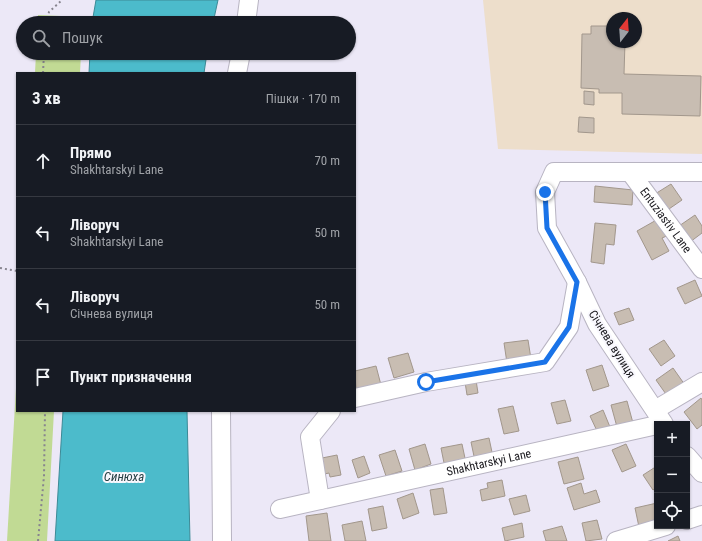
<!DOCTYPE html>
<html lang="uk">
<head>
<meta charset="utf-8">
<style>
  body { margin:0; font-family:"Roboto Condensed",sans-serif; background:#20242c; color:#f1f3f6 }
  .controls { position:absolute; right:12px; bottom:12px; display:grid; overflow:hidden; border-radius:0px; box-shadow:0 1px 3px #0004 }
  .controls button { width:36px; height:36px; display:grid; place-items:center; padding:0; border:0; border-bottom:1px solid #363941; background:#171b24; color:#f1f3f6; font:20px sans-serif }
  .compass { position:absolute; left:606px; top:12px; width:36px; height:36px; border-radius:50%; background:#171b24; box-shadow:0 1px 3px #0004; rotate:17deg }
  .stop { position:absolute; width:12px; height:12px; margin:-9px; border:3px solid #1a73e8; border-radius:50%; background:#fff }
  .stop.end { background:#1a73e8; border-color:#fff; box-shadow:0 1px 4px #0008 }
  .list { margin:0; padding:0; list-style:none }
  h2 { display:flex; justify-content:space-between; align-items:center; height:52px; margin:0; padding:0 16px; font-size:17px }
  h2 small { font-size:13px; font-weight:400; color:#9ea1a6 }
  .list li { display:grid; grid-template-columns:26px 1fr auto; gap:12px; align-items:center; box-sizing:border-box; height:72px; padding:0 16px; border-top:1px solid #363941 }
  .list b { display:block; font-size:15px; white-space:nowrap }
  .list p { margin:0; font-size:13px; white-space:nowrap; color:#9ea1a6 }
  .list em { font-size:13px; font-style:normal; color:#9ea1a6 }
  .icon { flex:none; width:22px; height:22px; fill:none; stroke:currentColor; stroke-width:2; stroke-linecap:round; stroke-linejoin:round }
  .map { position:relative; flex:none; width:702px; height:541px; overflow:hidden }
  .search { position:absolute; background:#171b24; box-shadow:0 1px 3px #0004; left:16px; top:16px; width:340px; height:44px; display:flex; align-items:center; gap:10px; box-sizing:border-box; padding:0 14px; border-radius:22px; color:#9ea1a6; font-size:15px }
  .panel { position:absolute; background:#171b24; box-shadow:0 1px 3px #0004; left:16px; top:72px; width:340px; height:340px; border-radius:0px }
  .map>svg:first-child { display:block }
  .industrial { fill:#eddecb; fill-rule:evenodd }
  .green { fill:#c1da94 }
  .water { fill:#4cbbcb; stroke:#3c8a96 }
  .building { fill:#c8bdb2; stroke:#a2978c }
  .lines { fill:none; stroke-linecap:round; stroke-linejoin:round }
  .minor-casing { stroke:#b8b4c2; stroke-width:20 }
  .path { stroke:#87848e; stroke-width:2; stroke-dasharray:2 3; stroke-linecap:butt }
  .minor { stroke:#fff; stroke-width:18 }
  .route { stroke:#1a73e8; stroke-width:5 }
  .labels { text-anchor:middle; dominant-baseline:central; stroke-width:4; stroke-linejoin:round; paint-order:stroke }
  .street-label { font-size:12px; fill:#18171c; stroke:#f8f7fd }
  .water-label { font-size:13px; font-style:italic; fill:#284145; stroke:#f8f7fd }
</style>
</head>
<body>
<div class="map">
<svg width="702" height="541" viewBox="0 0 702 541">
  <rect width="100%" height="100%" fill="#ece8f7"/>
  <path class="industrial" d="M 483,0 L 702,0 L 702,154 L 498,149 ZM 612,18 L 636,18 L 636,42 L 612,42 Z"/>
  <g class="green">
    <polygon points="38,15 84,17 84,23 38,23"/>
    <polygon points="36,53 81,53 80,73 35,73"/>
    <polygon points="17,371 17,411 54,411 47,541 7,541"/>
  </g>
  <g class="water">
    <polygon points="96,0 218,0 213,23 92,23"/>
    <polygon points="90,53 207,53 204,73 89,73"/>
    <polygon points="63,411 187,411 190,541 55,541"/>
  </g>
  <g class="building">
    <polygon points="591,26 612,26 612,42 625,42 624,74 701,76 700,116 622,114 622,93 599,93 599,89 581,88 582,34 591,34"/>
    <polygon points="584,91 594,92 594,105 584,104"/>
    <polygon points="579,117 594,118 594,133 578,132"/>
    <polygon points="671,184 682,200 666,211 655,194"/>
    <polygon points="595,186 633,190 632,205 594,202"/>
    <polygon points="695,215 702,226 702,233 690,242 679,226"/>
    <polygon points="660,218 669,235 662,238 669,251 652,260 637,231"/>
    <polygon points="595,223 616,225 614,245 606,244 604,264 591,262"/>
    <polygon points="695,280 702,296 685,304 677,288"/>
    <polygon points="629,308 634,320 619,325 614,313"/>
    <polygon points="528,340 531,359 507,363 504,343"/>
    <polygon points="664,340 675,356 661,366 649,349"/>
    <polygon points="408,353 414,372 394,378 388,358"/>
    <polygon points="602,365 609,386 593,391 586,370"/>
    <polygon points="376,366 381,385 356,391 355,371"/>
    <polygon points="673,368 685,385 668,397 656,380"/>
    <polygon points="476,380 478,393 467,395 465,382"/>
    <polygon points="701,398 702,400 702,425 697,429 684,412"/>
    <polygon points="565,400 571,421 557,424 551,403"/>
    <polygon points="627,401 633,423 617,427 611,405"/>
    <polygon points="513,406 519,431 504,434 498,409"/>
    <polygon points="603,410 610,427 598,433 590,416"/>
    <polygon points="489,438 493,457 475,461 471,442"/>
    <polygon points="425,444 431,464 415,470 409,449"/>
    <polygon points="462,444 466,463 445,468 441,448"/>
    <polygon points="626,444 636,466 622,472 612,450"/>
    <polygon points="395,450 402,471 386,476 379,455"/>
    <polygon points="337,455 341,475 330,477 329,473 320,475 317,459"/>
    <polygon points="364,456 370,473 358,478 352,460"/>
    <polygon points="578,457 584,479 564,484 558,462"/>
    <polygon points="657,466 657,487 653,490 643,475"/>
    <polygon points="502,480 505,496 482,501 480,490 488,488 487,483"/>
    <polygon points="581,483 584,494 596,490 600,502 574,510 567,488"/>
    <polygon points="443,488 447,513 434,515 430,490"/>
    <polygon points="413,493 419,513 403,519 397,499"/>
    <polygon points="526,495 530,511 514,515 509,499"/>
    <polygon points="657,503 657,522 639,527 635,508"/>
    <polygon points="383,506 387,528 372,531 368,509"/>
    <polygon points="327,513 331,541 309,541 306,516"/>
    <polygon points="597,520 602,539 586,541 582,523"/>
    <polygon points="362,521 366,541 345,541 342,525"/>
    <polygon points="522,523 524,537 505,541 502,528"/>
    <polygon points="562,526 567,541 546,541 543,531"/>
    <polygon points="678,536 680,541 668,541"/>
  </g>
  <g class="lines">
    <g class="minor-casing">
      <g id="minor">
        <polyline points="246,23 249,0"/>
        <polyline points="237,73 241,53"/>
        <path id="s1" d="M 630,172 L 702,269"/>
        <polyline points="355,398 426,382 545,362 569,327 577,282"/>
        <polyline points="655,410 702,382"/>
        <polyline points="221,411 222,541"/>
        <polyline points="664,424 597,324 577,282 547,228 545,192 554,172 702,172"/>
        <polyline points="687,456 702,473"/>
        <polyline points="320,500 310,437 331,411"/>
        <path id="s2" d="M 280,509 L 657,425"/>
        <polyline points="687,520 702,515"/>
        <polyline points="616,541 666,526"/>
      </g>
    </g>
    <g class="path">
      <polyline points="46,23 49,12 62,0"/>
      <polyline points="43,73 44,53"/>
      <polyline points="0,268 17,271"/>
      <polyline points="38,541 44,476 45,411"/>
    </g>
    <use href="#minor" class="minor"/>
  </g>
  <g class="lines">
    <polyline class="route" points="426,382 545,362 569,327 577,282 547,228 545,192"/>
  </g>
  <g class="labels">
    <g class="street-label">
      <text stroke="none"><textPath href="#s1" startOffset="60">Entuziastiv Lane</textPath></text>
      <text transform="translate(612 344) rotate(58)">Січнева вулиця</text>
      <text stroke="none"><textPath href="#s2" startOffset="214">Shakhtarskyi Lane</textPath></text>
    </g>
    <g class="water-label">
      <text x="124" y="476">Синюха</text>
    </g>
  </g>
</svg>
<div class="controls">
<button>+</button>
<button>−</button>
<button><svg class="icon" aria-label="locate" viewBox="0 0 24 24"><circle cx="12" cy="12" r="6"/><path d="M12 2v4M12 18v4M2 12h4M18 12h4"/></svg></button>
</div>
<svg class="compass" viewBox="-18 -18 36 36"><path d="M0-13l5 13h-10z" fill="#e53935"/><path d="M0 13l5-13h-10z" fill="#9ea1a6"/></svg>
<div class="stop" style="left:426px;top:382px"></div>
<div class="stop end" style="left:545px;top:192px"></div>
<div class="search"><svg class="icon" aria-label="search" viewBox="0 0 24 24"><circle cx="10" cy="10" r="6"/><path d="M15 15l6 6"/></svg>Пошук</div>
<section class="panel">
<h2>3 хв<small>Пішки · 170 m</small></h2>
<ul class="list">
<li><svg class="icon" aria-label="ahead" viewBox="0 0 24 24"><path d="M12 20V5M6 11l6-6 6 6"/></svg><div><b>Прямо</b><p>Shakhtarskyi Lane</p></div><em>70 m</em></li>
<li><svg class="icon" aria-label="left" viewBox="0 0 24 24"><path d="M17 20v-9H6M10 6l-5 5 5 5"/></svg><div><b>Ліворуч</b><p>Shakhtarskyi Lane</p></div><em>50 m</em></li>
<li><svg class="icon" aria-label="left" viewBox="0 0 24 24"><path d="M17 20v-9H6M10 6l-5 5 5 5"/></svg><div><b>Ліворуч</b><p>Січнева вулиця</p></div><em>50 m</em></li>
<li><svg class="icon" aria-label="arrive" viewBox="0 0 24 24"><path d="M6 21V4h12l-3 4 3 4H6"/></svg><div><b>Пункт призначення</b></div></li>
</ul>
</section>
</div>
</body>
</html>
